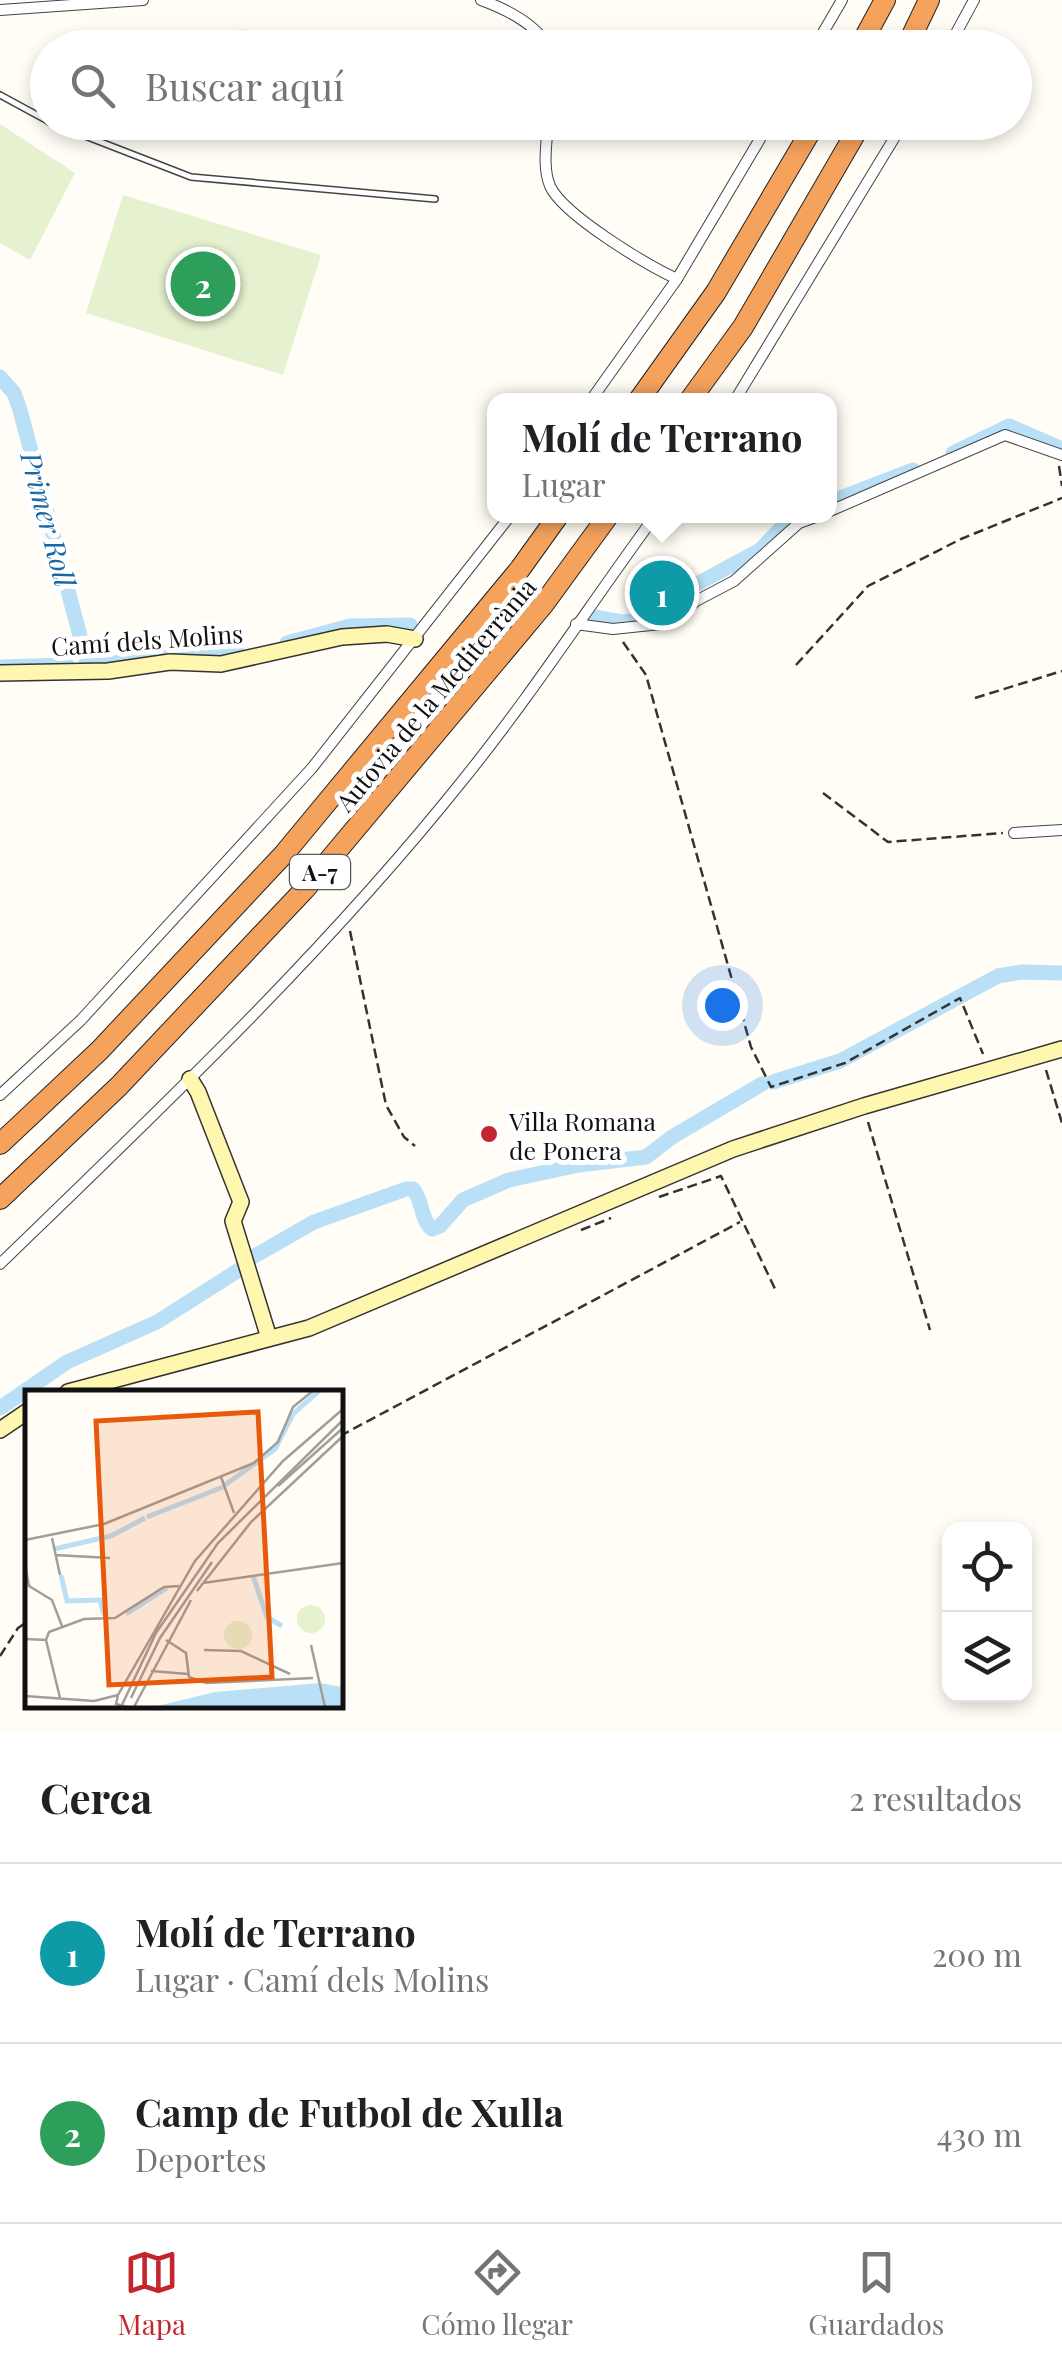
<!DOCTYPE html>
<html lang="es">
<head>
<meta charset="utf-8">
<style>
  body { margin:0; font-family:"Playfair Display",serif; background:#f2f2f2; color:#202124 }
  .controls { position:absolute; right:30px; bottom:30px; display:grid; overflow:hidden; border-radius:20px; box-shadow:0 5px 15px #0003 }
  .controls button { width:90px; height:90px; display:grid; place-items:center; padding:0; border:0; border-bottom:2px solid #e0e0e0; background:#fff; color:#202124; font:50px sans-serif }
  .you { position:absolute; left:722px; top:1005px; width:35px; height:35px; margin:-25px; border:8px solid #fff; border-radius:50%; background:#1a73e8; box-shadow:0 0 0 15px #1a73e833 }
  .badge { display:grid; place-items:center; width:65px; height:65px; border-radius:50%; background:#c4262e; color:#fff; font-size:32px; font-weight:700 }
  .pin { position:absolute; translate:-50% -50%; border:5px solid #fff; box-shadow:0 2px 10px #0006 }
  .popup { position:absolute; left:487px; top:393px; width:350px; height:130px; box-sizing:border-box; display:grid; place-content:center; border-radius:20px; background:#fff; filter:drop-shadow(0 2px 8px #0005); font-size:32px; white-space:nowrap; color:#757577 }
  .popup b { font-size:38px; color:#202124 }
  .popup::after { content:''; position:absolute; left:50%; top:100%; margin-left:-20px; border:20px solid transparent; border-top-color:#fff }
  .list { margin:0; padding:0; list-style:none }
  h2 { display:flex; justify-content:space-between; align-items:center; height:130px; margin:0; padding:0 40px; font-size:42px }
  h2 small { font-size:32px; font-weight:400; color:#757577 }
  .list li { display:grid; grid-template-columns:65px 1fr auto; gap:30px; align-items:center; box-sizing:border-box; height:180px; padding:0 40px; border-top:2px solid #e0e0e0 }
  .list b { display:block; font-size:38px; white-space:nowrap }
  .list p { margin:0; font-size:32px; white-space:nowrap; color:#757577 }
  .list em { font-size:32px; font-style:normal; color:#757577 }
  .icon { flex:none; width:55px; height:55px; fill:none; stroke:currentColor; stroke-width:2; stroke-linecap:round; stroke-linejoin:round }
  .map { position:relative; flex:none; width:1062px; height:1732px; overflow:hidden }
  .search { position:absolute; background:#fff; box-shadow:0 5px 15px #0003; left:30px; right:30px; top:30px; height:110px; display:flex; align-items:center; gap:25px; box-sizing:border-box; padding:0 35px; border-radius:55px; color:#757577; font-size:38px }
  .sheet { height:490px; background:#fff }
  nav { display:flex; justify-content:space-around; align-items:center; box-sizing:border-box; height:140px; border-top:2px solid #e0e0e0; background:#fff; font-size:28px; color:#757577 }
  nav a { display:grid; justify-items:center; gap:5px }
  nav .on { color:#c4262e }
  .map>svg:first-child { display:block }
  .pitch { fill:#e6f2cf }
  .lines { fill:none; stroke-linecap:round; stroke-linejoin:round }
  .canal { stroke:#b9e0f7; stroke-width:15 }
  .building { fill:#5a524d }
  .lane-casing { stroke:#444; stroke-width:8 }
  .street-casing { stroke:#444; stroke-width:12 }
  .secondary-casing { stroke:#333; stroke-width:18 }
  .highway-casing { stroke:#222; stroke-width:22 }
  .path { stroke:#333; stroke-width:2.5; stroke-dasharray:10 5; stroke-linecap:butt }
  .lane { stroke:#fff; stroke-width:5 }
  .street { stroke:#fff; stroke-width:10 }
  .secondary { stroke:#fff6b0; stroke-width:15 }
  .highway { stroke:#f5a25d; stroke-width:20 }
  .poi-dot { fill:#c4262e; stroke:#fff; stroke-width:4 }
  .labels { text-anchor:middle; dominant-baseline:central; stroke-width:10; stroke-linejoin:round; paint-order:stroke }
  .shield { fill:#fff; stroke:#585858; stroke-width:2.5 }
  .shield-label { font-size:22px; font-weight:bold; fill:#111 }
  .street-label { font-size:25px; fill:#111; stroke:#fff }
  .poi-label { font-size:25px; fill:#111; stroke:#fff; text-anchor:start }
  .water-label { font-size:28px; font-style:italic; fill:#1768a6; stroke:#fff }
  .inset-river { fill:none; stroke:#b9e0f7; stroke-width:5 }
  .inset-road { fill:none; stroke:#a09f9a; stroke-width:2.5 }
  .view { fill:#e8590c; fill-opacity:0.15; stroke:#e8590c; stroke-width:5 }
  .inset-edge { fill:none; stroke:#111; stroke-width:5 }
</style>
</head>
<body>
<div class="map">
<svg width="1062" height="1732" viewBox="0 0 1062 1732">
  <rect width="100%" height="100%" fill="#fffdf5"/>
  <g class="pitch">
    <polygon points="238,29 332,38 331,47 236,47"/>
    <polygon points="0,124 75,173 30,260 0,243"/>
    <polygon points="123,195 321,255 283,375 86,313"/>
  </g>
  <g class="lines">
    <g class="canal">
      <polyline points="0,377 14,393 20,410 88,666"/>
      <polyline points="953,453 1009,426 1062,449"/>
      <polyline points="830,502 913,470"/>
      <polyline points="594,617 622,622 669,617 695,585 760,550 787,522 799,516"/>
      <polyline points="287,643 350,626 410,625"/>
      <polyline points="95,666 176,653 240,655"/>
      <polyline points="0,667 67,665"/>
      <polyline points="773,1082 840,1061 998,976 1022,972 1062,973"/>
      <path d="M 251,1258 L 314,1222 L 406,1189 L 413,1189 C 423,1200 420,1219 432,1229 L 440,1226 L 463,1200 L 509,1180 L 579,1165 L 646,1157 L 672,1137 L 762,1084"/>
      <polyline points="0,1408 67,1362 157,1322 239,1270"/>
    </g>
  </g>
  <polygon class="building" points="664,580 675,605 635,618"/>
  <g class="lines">
    <g class="lane-casing">
      <g id="lane">
        <polyline points="0,95 48,121"/>
        <polyline points="49,122 191,177 435,199"/>
      </g>
    </g>
    <g class="street-casing">
      <g id="street">
        <path d="M 481,0 C 506,9 536,24 549,48"/>
        <polyline points="0,10 143,0"/>
        <polyline points="608,48 626,44 671,48"/>
        <polyline points="814,48 842,0"/>
        <polyline points="948,48 974,0"/>
        <path d="M 548,122 C 547,142 542,167 550,186 C 563,215 647,265 677,279"/>
        <polyline points="591,400 677,279 770,122"/>
        <polyline points="735,400 904,122"/>
        <polyline points="830,511 1005,435 1062,455"/>
        <polyline points="576,624 613,629 670,623 696,601 734,581 799,523 818,516"/>
        <polyline points="1014,833 1062,830"/>
        <polyline points="0,1095 81,1020 312,768 510,516"/>
        <path d="M 0,1264 C 160,1109 324,954 463,780 C 531,696 591,603 655,516"/>
      </g>
    </g>
    <g class="secondary-casing">
      <g id="secondary">
        <polyline points="0,673 108,671 170,662 221,664 342,637 387,634 415,639"/>
        <polyline points="190,1079 198,1092 241,1202 233,1221 269,1338"/>
        <polyline points="68,1392 309,1328 733,1149 864,1106 1062,1049"/>
        <polyline points="0,1430 28,1411"/>
      </g>
    </g>
    <g class="highway-casing">
      <g id="highway">
        <polyline points="859,48 885,0"/>
        <polyline points="906,48 929,0"/>
        <polyline points="639,400 716,292 816,122"/>
        <polyline points="690,400 743,327 862,122"/>
        <polyline points="0,1144 100,1050 284,854 520,569 558,516"/>
        <polyline points="0,1199 119,1086 305,889 543,605 608,516"/>
      </g>
    </g>
    <g class="path">
      <polyline points="1059,466 1062,486"/>
      <polyline points="623,642 646,675 751,1047 771,1087 845,1063 960,998 983,1054"/>
      <polyline points="796,665 868,586 961,539 1062,498"/>
      <polyline points="975,698 1062,671"/>
      <polyline points="823,793 888,842 1003,833"/>
      <polyline points="350,931 386,1105 404,1137 415,1146"/>
      <polyline points="1046,1070 1062,1123"/>
      <polyline points="868,1122 930,1330"/>
      <polyline points="659,1197 721,1176 776,1291"/>
      <polyline points="581,1230 611,1218"/>
      <polyline points="340,1436 740,1222"/>
      <polyline points="0,1656 18,1628 28,1621"/>
    </g>
    <use href="#lane" class="lane"/>
    <use href="#street" class="street"/>
    <use href="#secondary" class="secondary"/>
    <use href="#highway" class="highway"/>
  </g>
  <circle class="poi-dot" cx="489" cy="1134" r="10"/>
  <g class="labels">
    <rect class="shield" x="290" y="855" width="60" height="34" rx="8"/>
    <g class="shield-label">
      <text x="320" y="872">A-7</text>
    </g>
    <g class="street-label">
      <text transform="translate(147 639) rotate(-4)">Camí dels Molins</text>
      <text transform="translate(435 694) rotate(-50)">Autovia de la Mediterrània</text>
    </g>
    <g class="poi-label">
      <text x="509" y="1120">Villa Romana<tspan x="509" dy="29">de Ponera</tspan></text>
    </g>
    <g class="water-label">
      <text transform="translate(49 519) rotate(75)">Primer Roll</text>
    </g>
  </g>
  <g transform="translate(25 1390)">
    <rect width="318" height="318" fill="#fffdf5"/>
    <path d="M272 229a14 14 0 1 1 28 0a14 14 0 1 1-28 0ZM199 245a14 14 0 1 1 28 0a14 14 0 1 1-28 0Z" fill="#e6f2cf"/>
    <path d="M 295,293 L 317,297 L 317,317 L 128,317 L 190,302 Z" fill="#b9e0f7"/>
    <path class="inset-river" d="M 200,95 L 250,59 L 268,24 L 295,0M 122,127 L 198,97M 29,159 L 86,146 L 120,128M 36,185 L 42,211 L 75,210 L 79,225M 228,186 L 242,227 L 257,236M 101,224 L 142,198"/>
    <path class="inset-road" d="M 196,87 L 209,123M 253,96 L 318,38M 27,148 L 35,185M 0,150 L 79,134 L 229,73 L 253,52 L 268,17 L 289,0M 30,165 L 85,168M 0,175 L 4,196 L 27,210 L 37,236M 178,193 L 318,173M 172,201 L 226,132 L 318,46M 0,249 L 21,250 L 24,242 L 59,229 L 90,228 L 139,197 L 154,196M 21,250 L 35,308M 141,250 L 161,263 L 164,287 L 181,293 L 288,288M 286,255 L 300,317M 179,260 L 216,261 L 265,284M 126,281 L 163,284M 0,306 L 69,311 L 93,305M 106,308 L 135,248 L 187,172M 96,317 L 131,243 L 193,153 L 318,30M 102,317 L 91,314 L 93,305 L 170,171 L 258,71 L 318,19M 109,317 L 166,210"/>
    <path class="view" d="M 233,22 L 247,287 L 84,295 L 71,31 Z"/>
    <rect width="318" height="318" class="inset-edge"/>
  </g>
</svg>
<div class="controls">
<button><svg class="icon" aria-label="locate" viewBox="0 0 24 24"><circle cx="12" cy="12" r="6"/><path d="M12 2v4M12 18v4M2 12h4M18 12h4"/></svg></button>
<button><svg class="icon" aria-label="layers" viewBox="0 0 24 24"><path d="M12 4l9 5-9 5-9-5zM3 14l9 5 9-5"/></svg></button>
</div>
<div class="you"></div>
<div class="pin badge" style="left:662px;top:593px;background:#0f9aa8">1</div>
<div class="popup"><b>Molí de Terrano</b>Lugar</div>
<div class="pin badge" style="left:203px;top:284px;background:#2e9e5b">2</div>
<div class="search"><svg class="icon" aria-label="search" viewBox="0 0 24 24"><circle cx="10" cy="10" r="6"/><path d="M15 15l6 6"/></svg>Buscar aquí</div>
</div>
<section class="sheet">
<h2>Cerca<small>2 resultados</small></h2>
<ul class="list">
<li><span class="badge" style="background:#0f9aa8">1</span><div><b>Molí de Terrano</b><p>Lugar · Camí dels Molins</p></div><em>200 m</em></li>
<li><span class="badge" style="background:#2e9e5b">2</span><div><b>Camp de Futbol de Xulla</b><p>Deportes</p></div><em>430 m</em></li>
</ul>
</section>
<nav>
<a class="on"><svg class="icon" aria-label="map" viewBox="0 0 24 24"><path d="M3 6l6-2 6 2 6-2v14l-6 2-6-2-6 2zM9 4v14M15 6v14"/></svg>Mapa</a>
<a><svg class="icon" aria-label="directions" viewBox="0 0 24 24"><path d="M12 3l9 9-9 9-9-9zM9 14v-3h6M13 9l2 2-2 2"/></svg>Cómo llegar</a>
<a><svg class="icon" aria-label="saved" viewBox="0 0 24 24"><path d="M7 4h10v16l-5-4-5 4z"/></svg>Guardados</a>
</nav>
</body>
</html>
